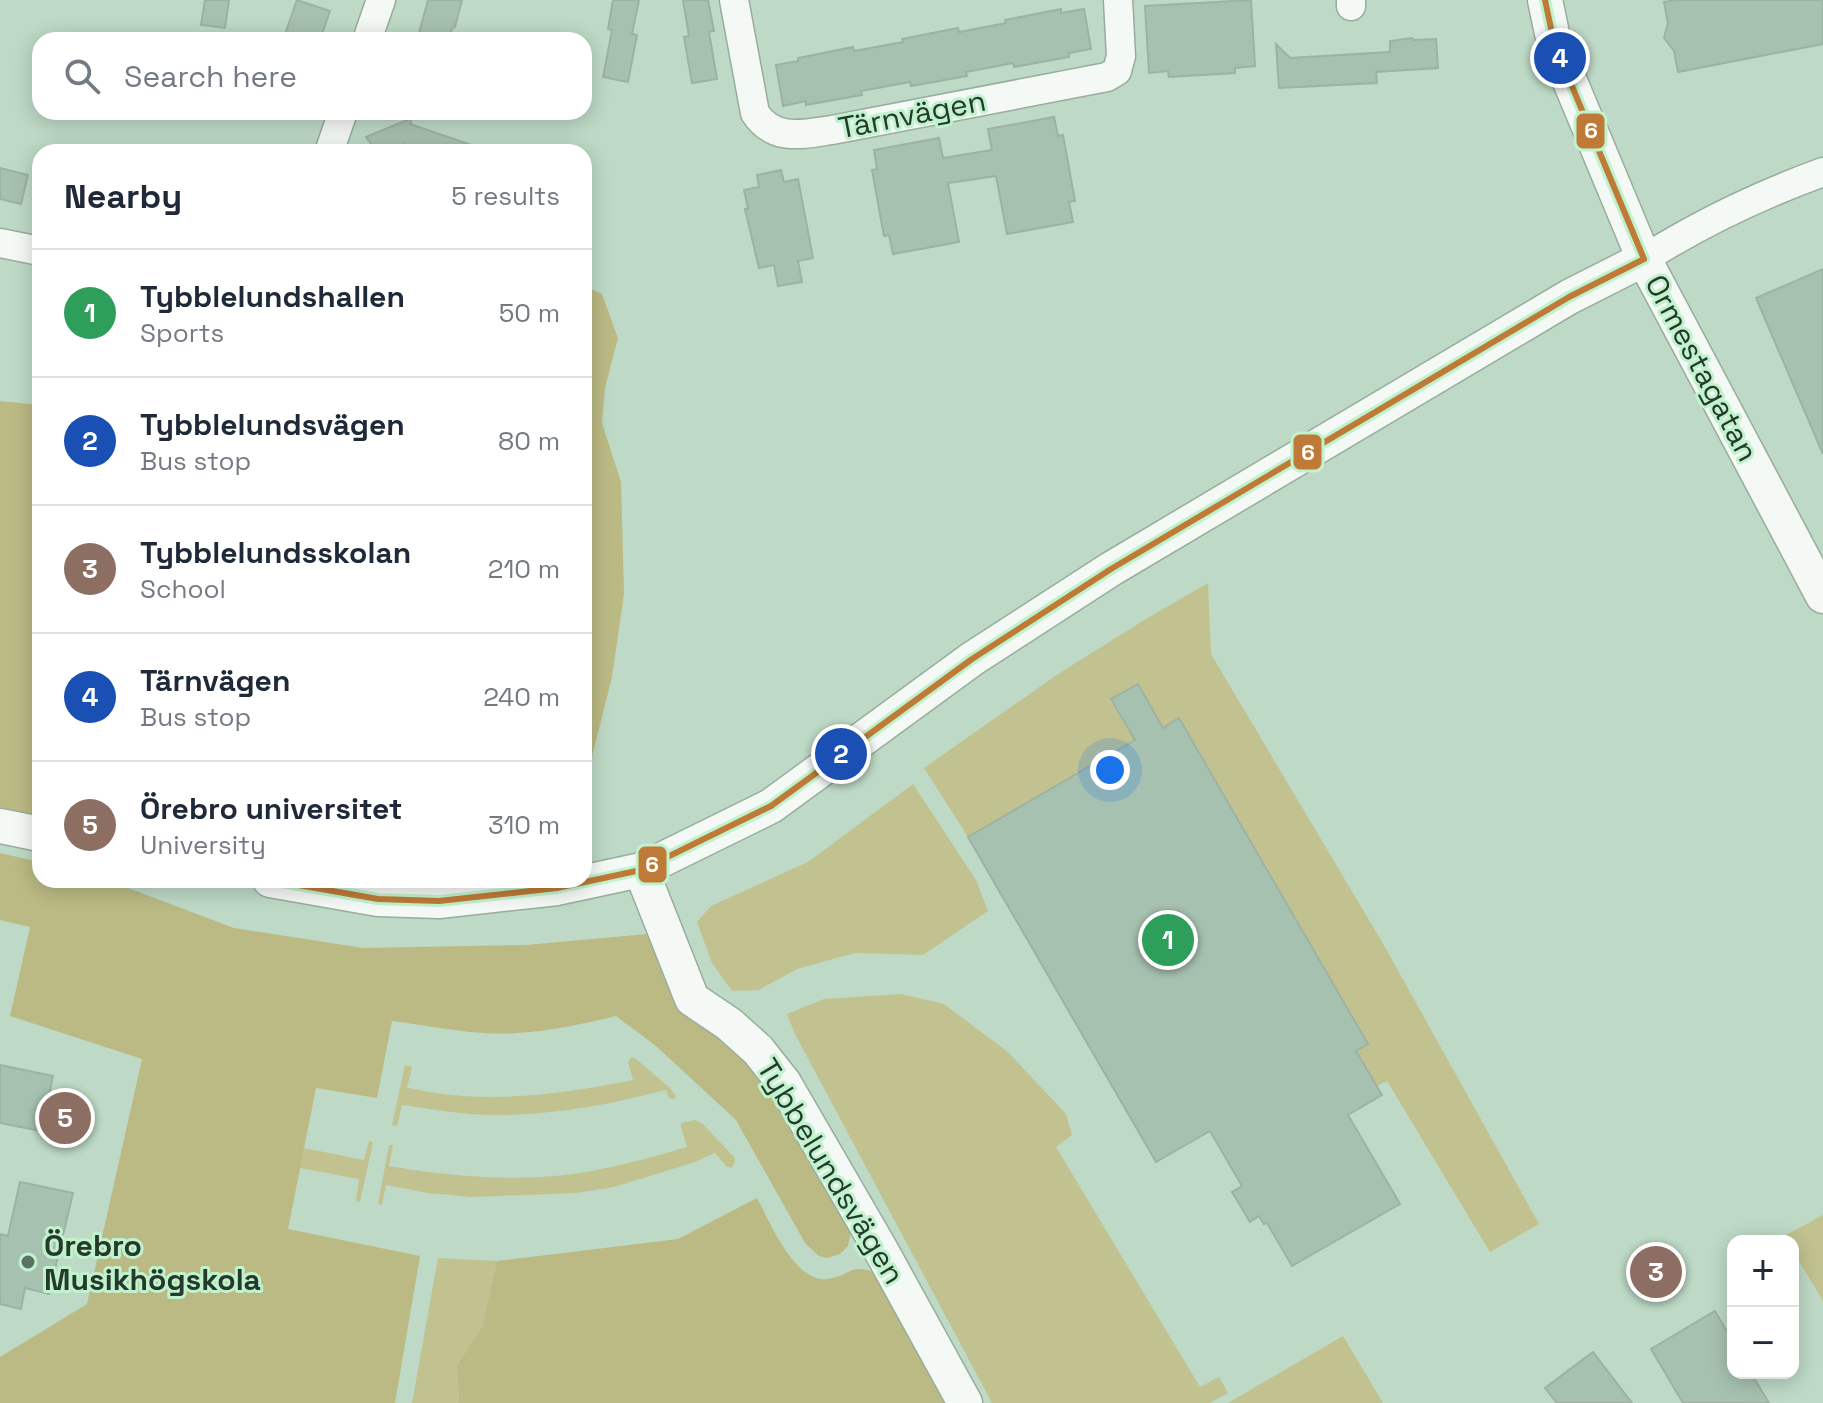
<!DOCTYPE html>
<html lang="en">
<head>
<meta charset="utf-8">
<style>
  body { margin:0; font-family:"Space Grotesk",sans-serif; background:#f2f2f3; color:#1f2937 }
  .controls { position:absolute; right:24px; bottom:24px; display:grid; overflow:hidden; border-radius:16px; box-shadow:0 4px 20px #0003 }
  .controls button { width:72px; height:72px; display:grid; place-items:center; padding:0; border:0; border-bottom:2px solid #e0e1e3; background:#fff; color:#1f2937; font:40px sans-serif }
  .you { position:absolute; left:1110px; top:770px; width:28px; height:28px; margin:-20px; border:6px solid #fff; border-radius:50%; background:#1a73e8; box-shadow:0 0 0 12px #1a73e833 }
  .badge { display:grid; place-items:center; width:52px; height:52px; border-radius:50%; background:#d93025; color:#fff; font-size:26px; font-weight:700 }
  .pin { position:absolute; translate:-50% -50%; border:4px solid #fff; box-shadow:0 2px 8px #0006 }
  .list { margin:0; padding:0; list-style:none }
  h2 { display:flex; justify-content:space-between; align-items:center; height:104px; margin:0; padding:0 32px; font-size:34px }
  h2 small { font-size:26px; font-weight:400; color:#747a83 }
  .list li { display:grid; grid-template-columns:52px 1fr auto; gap:24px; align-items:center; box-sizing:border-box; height:128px; padding:0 32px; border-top:2px solid #e0e1e3 }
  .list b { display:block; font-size:30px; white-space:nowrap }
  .list p { margin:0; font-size:26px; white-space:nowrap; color:#747a83 }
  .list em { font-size:26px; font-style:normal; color:#747a83 }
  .icon { flex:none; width:44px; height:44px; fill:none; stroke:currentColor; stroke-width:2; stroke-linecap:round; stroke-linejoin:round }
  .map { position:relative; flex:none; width:1823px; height:1403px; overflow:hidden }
  .search { position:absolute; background:#fff; box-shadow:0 4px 20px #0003; left:32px; top:32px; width:560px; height:88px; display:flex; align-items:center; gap:20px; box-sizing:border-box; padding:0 28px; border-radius:24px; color:#747a83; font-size:30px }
  .panel { position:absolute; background:#fff; box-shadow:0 4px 20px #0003; left:32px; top:144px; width:560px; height:744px; border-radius:24px }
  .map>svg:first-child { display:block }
  .green { fill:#c2c290 }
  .forest { fill:#bbba84 }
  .building { fill:#a7c1b0; stroke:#9db2a3; stroke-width:2 }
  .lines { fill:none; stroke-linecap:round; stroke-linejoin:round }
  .minor-casing { stroke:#98ad9e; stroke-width:31 }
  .tertiary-casing { stroke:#98ad9e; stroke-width:37 }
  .minor { stroke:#f5f9f6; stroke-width:28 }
  .tertiary { stroke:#f5f9f6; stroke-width:34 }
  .bus-1-casing { stroke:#c0f2ce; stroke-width:12 }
  .bus-1 { stroke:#be7a36; stroke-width:6 }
  .poi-dot { fill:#5b7262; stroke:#c0f2ce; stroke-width:3 }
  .labels { text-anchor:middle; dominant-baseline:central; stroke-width:6; stroke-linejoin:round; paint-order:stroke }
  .street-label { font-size:30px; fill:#263a2c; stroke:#c0f2ce }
  .poi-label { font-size:30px; font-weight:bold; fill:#263a2c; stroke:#c0f2ce; text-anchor:start }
  .line-badge { stroke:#c0f2ce; stroke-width:3 }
  .badge-label { font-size:22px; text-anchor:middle; font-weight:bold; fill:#fff }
</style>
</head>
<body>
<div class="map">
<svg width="1823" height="1403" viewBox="0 0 1823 1403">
  <rect width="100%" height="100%" fill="#bed9c6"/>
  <g class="green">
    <polygon points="1208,583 1211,654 1385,947 1539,1224 1490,1252 1387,1081 1377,1086 1356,1051 1368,1043 1180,718 1163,728 1138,684 1111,700 1135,740 968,837 924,768 1058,674 1146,619"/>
    <polygon points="913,784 976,880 988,911 923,955 855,953 797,969 759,990 732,991 712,963 697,922 711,906 808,862"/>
    <polygon points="901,994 944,1004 1008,1052 1066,1114 1072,1135 1056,1147 1200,1387 1219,1377 1228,1393 1210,1403 992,1403 795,1034 787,1014 824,999"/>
    <path d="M 631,1057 L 636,1059 L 669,1087 L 676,1096 L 674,1099 L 669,1098 L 666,1090 C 608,1105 549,1116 488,1115 C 459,1114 431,1109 402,1105 L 397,1126 L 392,1125 L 405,1065 L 412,1067 L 407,1088 C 422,1090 436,1094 451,1095 C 511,1101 574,1092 633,1080 L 628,1062 Z"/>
    <path d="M 695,1120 L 703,1124 L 735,1158 L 734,1164 L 731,1168 L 726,1166 L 715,1153 L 695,1162 L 614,1187 L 577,1193 L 472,1197 L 428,1193 L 386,1185 L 382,1205 L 378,1204 L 389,1145 L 393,1145 L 389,1166 C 454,1177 521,1183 586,1172 C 620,1166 654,1157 687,1147 L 681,1127 L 681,1123 Z"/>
    <polygon points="369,1141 373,1142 360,1202 356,1201 359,1179 300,1168 304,1148 364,1160"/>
    <polygon points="1823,1215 1823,1301 1793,1251 1793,1241 1787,1241 1784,1236"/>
    <polygon points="438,1258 497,1261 482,1327 457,1365 459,1403 412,1403"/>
    <polygon points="1343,1336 1383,1403 1228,1403"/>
  </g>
  <g class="forest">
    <polygon points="584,286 602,294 618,338 605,388 602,423 621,482 624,594 612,677 584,789"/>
    <polygon points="0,401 40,405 40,817 0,809"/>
    <path d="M 0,853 L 40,862 L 40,880 L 107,880 L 234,928 L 363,948 L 526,945 L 647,934 L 674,987 L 746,1062 L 782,1106 L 852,1226 L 848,1246 L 840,1254 L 827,1258 L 819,1256 L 805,1243 L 736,1120 L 656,1046 L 616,1016 C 583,1024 551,1031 517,1033 C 475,1036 433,1026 392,1021 L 377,1098 L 316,1088 L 288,1229 L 420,1256 L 395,1403 L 0,1403 L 0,1357 L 87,1304 L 142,1059 L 10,1016 L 30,927 L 0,920 Z"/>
    <path d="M 757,1198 C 770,1222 795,1284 828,1279 C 852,1275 849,1263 876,1273 L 953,1403 L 459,1403 L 457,1365 L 482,1327 L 497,1261 L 678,1239 Z"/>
  </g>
  <g class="building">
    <polygon points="205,0 229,0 225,28 201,25"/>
    <polygon points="297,0 330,11 320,40 283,40"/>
    <polygon points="428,0 462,0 455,27 452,29 448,40 417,40"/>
    <polygon points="613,0 639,0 632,34 637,35 628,82 603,77 612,30 608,29"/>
    <polygon points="683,0 708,0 714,31 709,32 717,79 692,83 684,37 689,36"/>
    <polygon points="1251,0 1255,66 1235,68 1235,73 1169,77 1168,71 1149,73 1145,6"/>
    <polygon points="1677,0 1823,0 1823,44 1678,72 1674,51 1664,38 1668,23 1664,2"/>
    <polygon points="1061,9 1061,13 1084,9 1091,49 1069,53 1069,57 1014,67 1013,63 966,72 967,76 911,86 910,82 861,91 862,95 806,105 806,101 783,106 776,65 798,61 798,58 853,47 854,51 903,42 902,39 958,28 959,32 1006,23 1005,20"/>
    <polygon points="1412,38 1414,40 1436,39 1438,68 1376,72 1377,83 1279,88 1276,44 1290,58 1390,52 1390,41"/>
    <polygon points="1054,117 1058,136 1063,135 1075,201 1069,202 1073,222 1007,234 996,176 948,183 959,242 893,254 889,235 884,236 872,170 877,169 874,150 939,138 943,158 992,150 988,129"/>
    <polygon points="412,118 410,124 483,149 483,152 425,152 403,144 400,152 369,152 371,144 366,137"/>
    <polygon points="0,168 28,175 21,204 0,199"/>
    <polygon points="781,170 784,182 798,179 813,258 798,261 802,282 778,286 774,265 759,268 745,209 748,209 744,190 759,187 757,175"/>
    <polygon points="1823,269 1823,454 1756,298"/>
    <polygon points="1138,684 1163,728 1179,718 1368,1044 1356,1051 1382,1095 1348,1115 1400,1204 1292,1266 1267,1223 1264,1224 1259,1216 1250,1222 1232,1192 1242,1186 1210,1131 1156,1162 968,837 1135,740 1111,699"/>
    <polygon points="0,1065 53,1076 41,1131 0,1123"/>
    <polygon points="20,1182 73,1193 49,1294 25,1288 21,1309 0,1304 0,1234 8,1236"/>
    <polygon points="1715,1311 1733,1342 1733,1373 1751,1373 1769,1403 1683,1403 1651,1349"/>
    <polygon points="1593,1352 1632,1403 1557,1403 1545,1388"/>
  </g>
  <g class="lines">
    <g class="minor-casing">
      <g id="minor">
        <path d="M 734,0 L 755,113 C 774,142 803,134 832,130 L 1107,77 L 1117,71 L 1121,56 L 1118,0"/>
        <polyline points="1351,0 1351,6"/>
        <polyline points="367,40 381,0"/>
        <polyline points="329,152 343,112"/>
        <polyline points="0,243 40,251"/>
        <path d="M 1644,259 C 1701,223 1760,195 1823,172"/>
      </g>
    </g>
    <g class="tertiary-casing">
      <g id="tertiary">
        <polyline points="1545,0 1554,43 1644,259 1823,596"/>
        <polyline points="0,826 40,834"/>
        <polyline points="641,870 692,999 729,1024 758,1050 784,1083 878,1245 965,1403"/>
        <polyline points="270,880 378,899 439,901 557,888 641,870 771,806 972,659 1111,569 1569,297 1644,259"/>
      </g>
    </g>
    <use href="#minor" class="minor"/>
    <use href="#tertiary" class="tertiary"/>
    <g class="bus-1-casing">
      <g id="bus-1">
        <polyline points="1545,0 1554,43 1644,259"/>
        <polyline points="270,880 378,899 439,901 557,888 641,870 771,806 972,659 1111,569 1569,297 1644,259"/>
      </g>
    </g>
    <use href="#bus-1" class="bus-1"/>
  </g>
  <circle class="poi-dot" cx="28" cy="1262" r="8"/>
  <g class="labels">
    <g class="street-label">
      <text transform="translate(912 114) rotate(-11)">Tärnvägen</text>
      <text transform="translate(1702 368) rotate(62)">Ormestagatan</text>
      <text transform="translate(831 1171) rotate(59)">Tybbelundsvägen</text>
    </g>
    <g class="poi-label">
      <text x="44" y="1245">Örebro<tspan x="44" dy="34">Musikhögskola</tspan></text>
    </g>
  </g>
  <g class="line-badge">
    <rect x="1575" y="112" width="31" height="38" rx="8" fill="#be7a36"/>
    <rect x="1292" y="433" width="31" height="38" rx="8" fill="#be7a36"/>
    <rect x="637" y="845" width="31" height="39" rx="8" fill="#be7a36"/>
  </g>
  <g class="badge-label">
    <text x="1591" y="138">6</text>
    <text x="1308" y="460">6</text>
    <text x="652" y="872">6</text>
  </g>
</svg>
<div class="controls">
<button>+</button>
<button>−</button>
</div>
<div class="you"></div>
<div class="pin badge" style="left:1168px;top:940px;background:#2e9e5b">1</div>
<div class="pin badge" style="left:841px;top:754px;background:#1a4fb4">2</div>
<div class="pin badge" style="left:1656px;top:1272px;background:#8d6e63">3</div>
<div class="pin badge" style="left:1560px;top:58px;background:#1a4fb4">4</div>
<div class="pin badge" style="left:65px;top:1118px;background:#8d6e63">5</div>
<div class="search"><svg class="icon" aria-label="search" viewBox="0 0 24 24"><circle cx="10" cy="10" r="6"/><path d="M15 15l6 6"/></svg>Search here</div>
<section class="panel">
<h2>Nearby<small>5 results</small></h2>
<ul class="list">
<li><span class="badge" style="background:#2e9e5b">1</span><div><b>Tybblelundshallen</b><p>Sports</p></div><em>50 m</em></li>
<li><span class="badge" style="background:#1a4fb4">2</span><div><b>Tybblelundsvägen</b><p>Bus stop</p></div><em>80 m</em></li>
<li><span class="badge" style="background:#8d6e63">3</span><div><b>Tybblelundsskolan</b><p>School</p></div><em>210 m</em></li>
<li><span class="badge" style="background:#1a4fb4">4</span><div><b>Tärnvägen</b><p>Bus stop</p></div><em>240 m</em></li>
<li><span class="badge" style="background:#8d6e63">5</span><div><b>Örebro universitet</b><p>University</p></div><em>310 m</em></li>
</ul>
</section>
</div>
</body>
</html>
